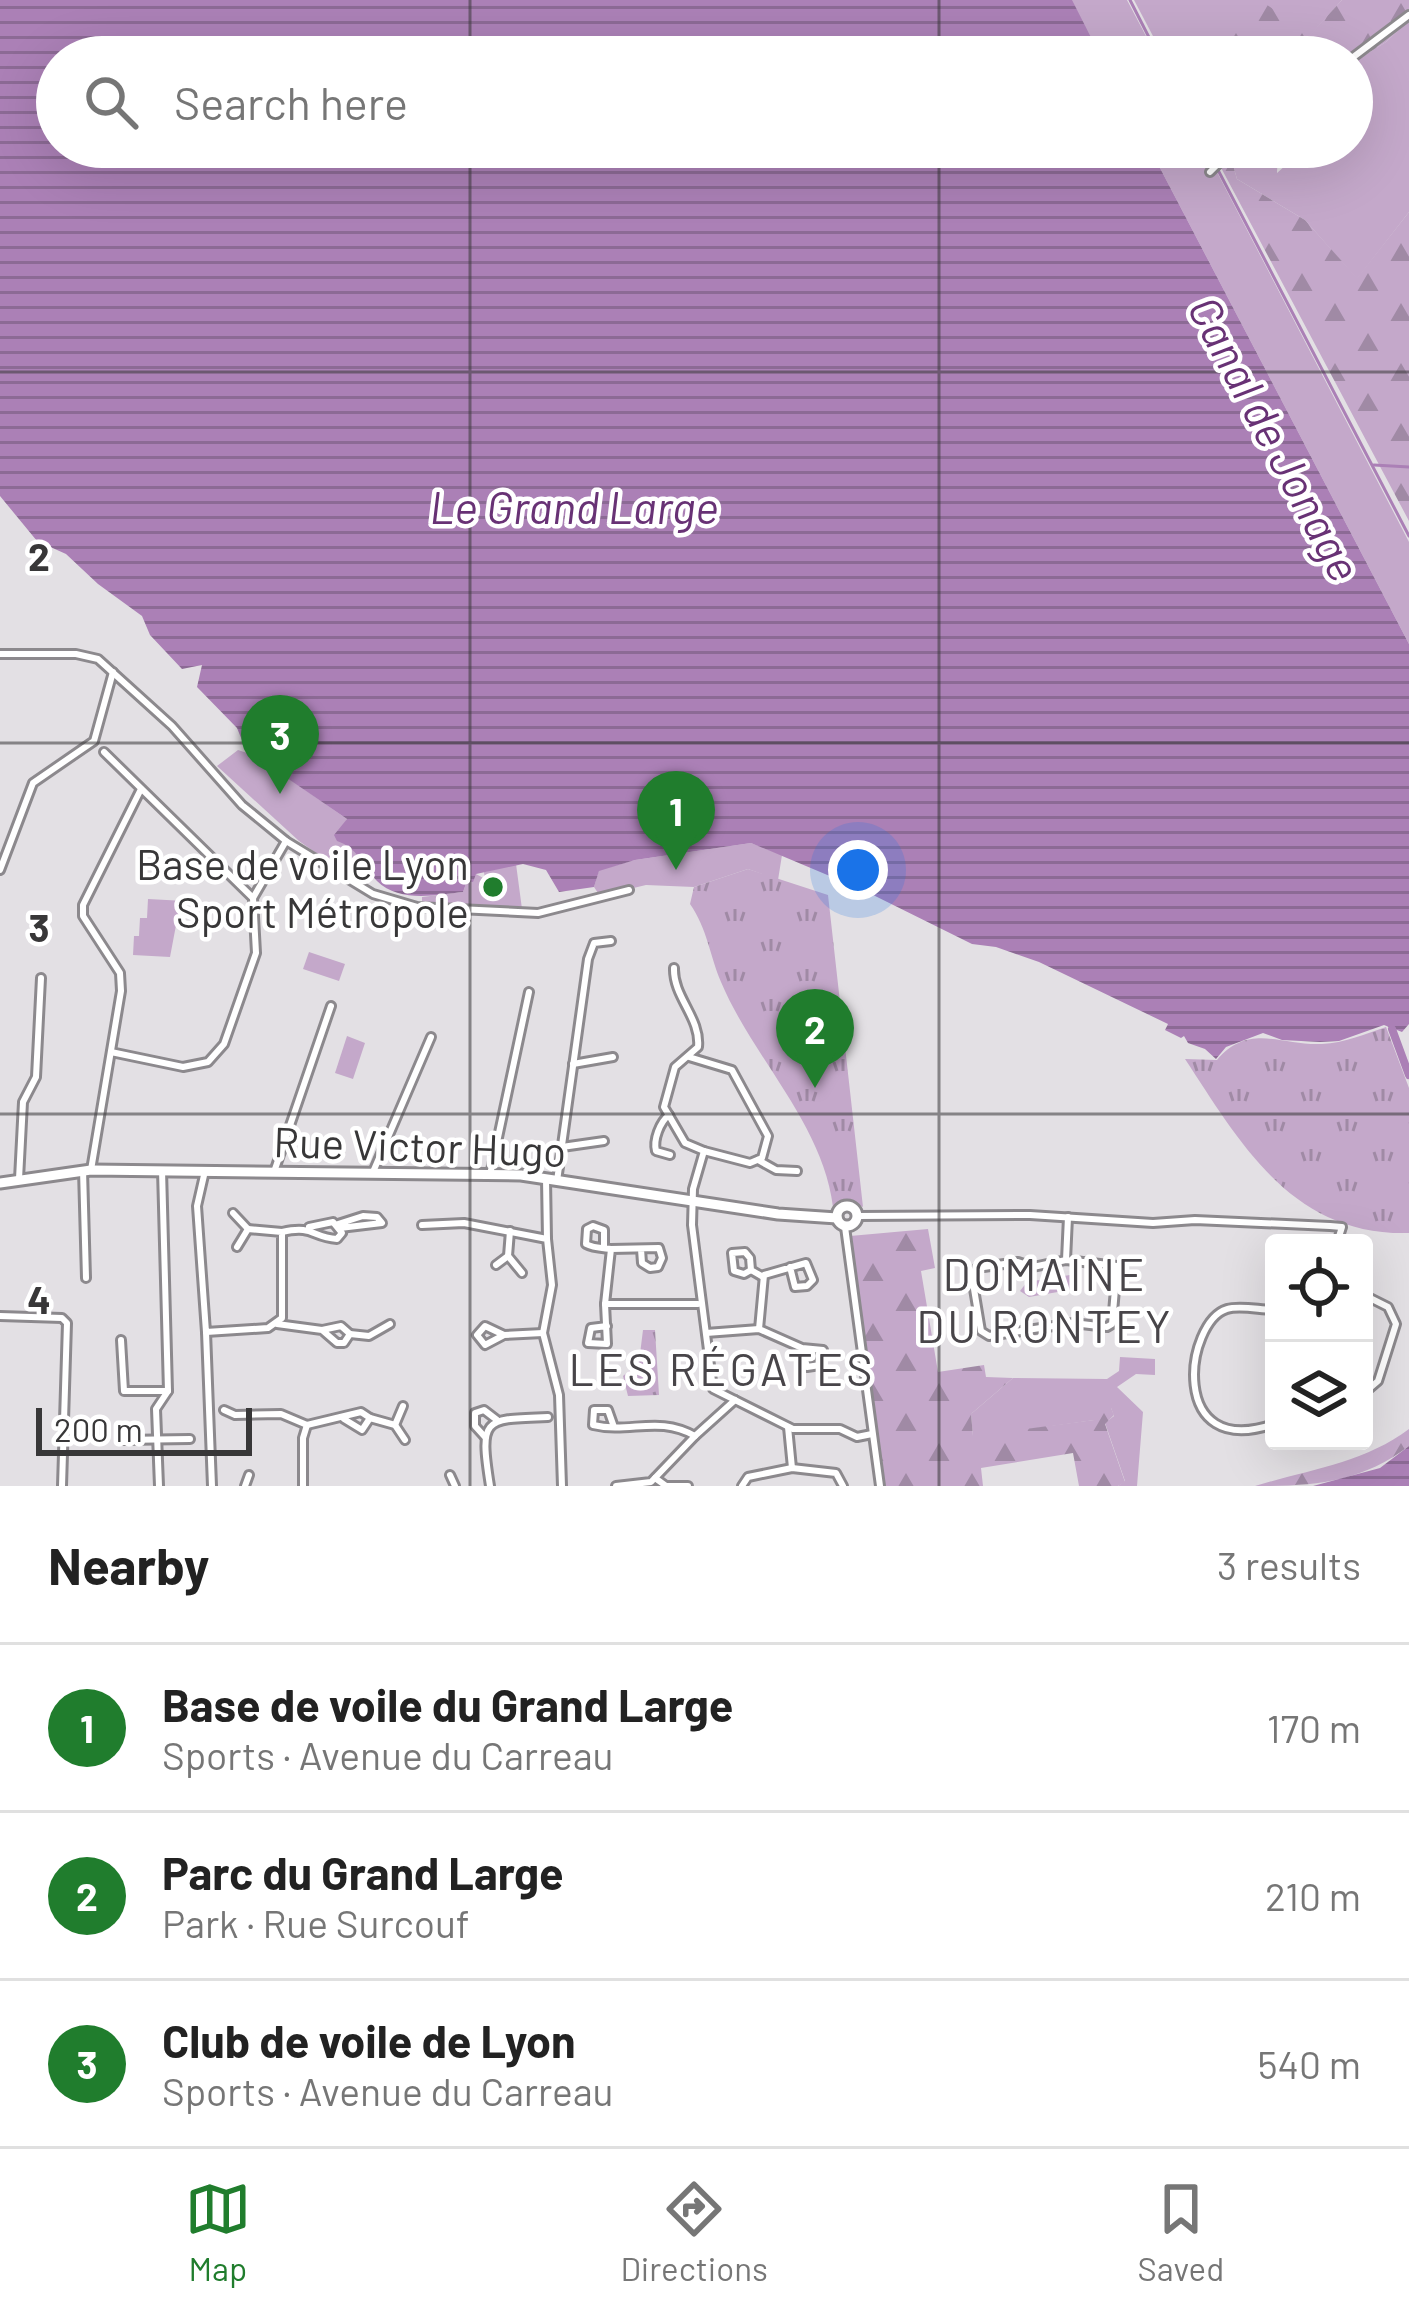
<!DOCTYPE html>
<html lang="en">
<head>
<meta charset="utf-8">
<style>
  body { margin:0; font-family:Barlow,sans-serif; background:#f2f2f2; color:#222 }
  .controls { position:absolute; right:36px; bottom:36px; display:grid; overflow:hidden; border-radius:12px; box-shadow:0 12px 48px #0002 }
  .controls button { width:108px; height:108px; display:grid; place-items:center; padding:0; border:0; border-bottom:3px solid #e0e0e0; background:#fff; color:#222; font:60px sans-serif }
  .scale { position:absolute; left:36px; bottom:30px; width:216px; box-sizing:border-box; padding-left:12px; border:6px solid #383738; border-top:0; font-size:33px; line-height:42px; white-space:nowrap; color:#383738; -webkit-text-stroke:9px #fff; paint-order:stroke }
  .you { position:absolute; left:858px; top:870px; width:42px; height:42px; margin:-30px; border:9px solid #fff; border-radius:50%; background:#1a73e8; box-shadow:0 0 0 18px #1a73e833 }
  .badge { display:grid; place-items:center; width:78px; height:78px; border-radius:50%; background:#207d2d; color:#fff; font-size:39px; font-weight:700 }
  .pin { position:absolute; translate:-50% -99px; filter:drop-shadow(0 3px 6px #0008) }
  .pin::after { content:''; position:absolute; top:63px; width:42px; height:36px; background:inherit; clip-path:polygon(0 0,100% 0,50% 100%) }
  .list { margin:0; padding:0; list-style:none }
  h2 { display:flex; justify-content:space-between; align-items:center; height:156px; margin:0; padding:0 48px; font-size:51px }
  h2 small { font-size:39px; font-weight:400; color:#767676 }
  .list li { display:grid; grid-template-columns:78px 1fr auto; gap:36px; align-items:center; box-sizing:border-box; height:168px; padding:0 48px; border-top:3px solid #e0e0e0 }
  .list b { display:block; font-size:45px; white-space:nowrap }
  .list p { margin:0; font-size:39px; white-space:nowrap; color:#767676 }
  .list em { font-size:39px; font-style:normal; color:#767676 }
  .icon { flex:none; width:66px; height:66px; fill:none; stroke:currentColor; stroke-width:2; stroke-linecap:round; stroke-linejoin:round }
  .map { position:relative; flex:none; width:1409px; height:1486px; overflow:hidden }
  .search { position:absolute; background:#fff; box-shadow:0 12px 48px #0002; left:36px; right:36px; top:36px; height:132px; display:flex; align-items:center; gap:30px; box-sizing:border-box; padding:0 42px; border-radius:66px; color:#767676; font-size:45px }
  .sheet { height:660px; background:#fff }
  nav { display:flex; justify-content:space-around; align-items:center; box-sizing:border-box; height:168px; border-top:3px solid #e0e0e0; background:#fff; font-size:33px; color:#767676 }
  nav a { display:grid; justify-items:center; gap:6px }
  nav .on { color:#207d2d }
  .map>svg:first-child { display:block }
  .grass { fill:#c4a8ca }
  .forest { fill:url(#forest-firs) }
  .park { fill:url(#park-tufts) }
  .water { fill:url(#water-rules) }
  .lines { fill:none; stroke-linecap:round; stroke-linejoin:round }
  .stream { stroke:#ab80b6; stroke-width:3 }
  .canal { stroke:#ab80b6; stroke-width:8 }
  .street-casing { stroke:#8c898d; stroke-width:12 }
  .secondary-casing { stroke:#8c898d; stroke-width:15 }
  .street { stroke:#fff; stroke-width:6 }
  .secondary { stroke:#fff; stroke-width:9 }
  .grid { fill:none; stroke:#383738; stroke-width:3; stroke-opacity:0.55 }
  .poi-dot { fill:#207d2d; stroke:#fff; stroke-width:4.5 }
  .labels { text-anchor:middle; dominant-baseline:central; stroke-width:9; stroke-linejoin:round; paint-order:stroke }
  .poi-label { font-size:42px; fill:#383738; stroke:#fff; text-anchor:end }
  .street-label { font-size:42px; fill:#383738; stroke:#fff }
  .water-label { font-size:45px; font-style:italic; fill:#683275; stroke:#fff }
  .neighbourhood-label { font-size:45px; letter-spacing:3px; fill:#484549; stroke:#fff }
  .grid-label { font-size:39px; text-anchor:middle; font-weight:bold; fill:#383738; stroke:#fff; stroke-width:9; stroke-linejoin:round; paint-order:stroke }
</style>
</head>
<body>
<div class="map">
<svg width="1409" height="1486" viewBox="0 0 1409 1486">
  <defs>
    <pattern id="forest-firs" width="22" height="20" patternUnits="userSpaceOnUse" patternTransform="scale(3)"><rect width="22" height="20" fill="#c4a8ca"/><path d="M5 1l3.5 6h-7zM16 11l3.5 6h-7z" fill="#a08aa5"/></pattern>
    <pattern id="park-tufts" width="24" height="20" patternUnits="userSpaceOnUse" patternTransform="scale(3)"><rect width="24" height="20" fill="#c4a8ca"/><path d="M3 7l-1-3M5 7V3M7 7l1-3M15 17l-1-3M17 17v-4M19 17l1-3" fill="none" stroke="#a08aa5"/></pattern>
    <pattern id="water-rules" width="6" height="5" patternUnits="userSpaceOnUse" patternTransform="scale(3)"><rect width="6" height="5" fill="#ab80b6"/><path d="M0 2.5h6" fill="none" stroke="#8c6a95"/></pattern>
  </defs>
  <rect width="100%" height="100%" fill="#e3e0e4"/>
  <g class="grass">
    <polygon points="1071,0 1127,0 1157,57 1101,57"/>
    <polygon points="1134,0 1342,0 1306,40 1247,57 1164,57"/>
    <polygon points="1409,20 1409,212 1357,279 1305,220 1237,179 1233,165 1245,147 1278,147 1277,173 1306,147 1352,147 1352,63 1386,42"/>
    <polygon points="1149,147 1204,147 1409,542 1409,644"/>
    <polygon points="238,750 256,756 347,819 341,831 345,842 368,866 359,883 299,841 217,766"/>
    <polygon points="751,843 782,855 778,880 748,869 694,887 646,885 600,896 594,887 599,870 635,860"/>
    <polygon points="516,864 522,909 422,904 422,897 463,892 467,881 476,874 485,879 484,872"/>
    <polygon points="148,899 185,901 184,920 177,920 170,957 133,955 134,936 139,936 140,918 147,918"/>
    <polygon points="309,952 345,964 339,981 303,969"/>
    <polygon points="347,1036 365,1043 353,1079 335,1073"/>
    <polygon points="1076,1274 1075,1289 1029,1297 1020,1291 1027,1282"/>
    <polygon points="1120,1357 1155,1359 1155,1375 1136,1374 1117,1387 1143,1412 1137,1486 1118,1486 1125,1481 1105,1423 1114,1416 1111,1408 1095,1420 973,1437 971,1414 1013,1378 1107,1379 1119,1371"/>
  </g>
  <g class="forest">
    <polygon points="1342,0 1409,0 1409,20 1386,42 1352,63 1352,57 1247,57 1227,43 1227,18 1261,1 1276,11 1292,3 1300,10 1306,39"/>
    <polygon points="1210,147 1245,147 1233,165 1237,179 1305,220 1357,278 1409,212 1409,521"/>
    <polygon points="928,1229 935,1268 921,1271 938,1372 984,1365 986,1377 1013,1378 971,1414 973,1436 1094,1420 1102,1406 1111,1408 1114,1415 1105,1424 1125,1482 1118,1486 1079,1486 1073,1453 981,1468 983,1486 883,1486 850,1236"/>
    <path d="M 1409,1429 L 1409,1446 C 1360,1483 1314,1486 1255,1486 C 1307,1470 1364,1463 1409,1429 Z"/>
  </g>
  <g class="park">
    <path d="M 748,869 L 828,895 L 863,1207 L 849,1200 L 833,1207 C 823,1124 753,1058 721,982 C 710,956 707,928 690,904 L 694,887 Z"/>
    <path d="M 1386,1027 L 1409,1088 L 1409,1233 C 1292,1236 1241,1144 1185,1059 L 1217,1060 C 1249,1022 1282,1046 1322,1044 C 1344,1043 1365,1034 1386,1027 Z"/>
    <polygon points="643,1330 655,1330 659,1395 628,1396 623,1376 639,1362"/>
  </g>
  <g class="water">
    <path d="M 0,0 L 1072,0 L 1101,57 L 57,57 L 57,147 L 1149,147 L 1409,644 L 1409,1024 L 1402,1032 L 1384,1025 L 1339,1041 L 1320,1042 L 1282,1040 L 1263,1033 L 1226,1047 L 1216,1059 L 1205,1049 L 1188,1043 L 1184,1036 L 1181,1038 L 1165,1030 L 1168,1024 L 1039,962 L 996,947 L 972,944 L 863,890 L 751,843 L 635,860 L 599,871 L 594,887 L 559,892 L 546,870 L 523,864 L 476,874 L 473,882 L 467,881 L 463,892 C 436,895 399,903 377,881 C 362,865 358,848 337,841 L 334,835 L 347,819 L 246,750 L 237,728 L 197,687 L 202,665 L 182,669 L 150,635 L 142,616 L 98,584 L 66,554 L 37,541 L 0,496 Z"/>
    <polygon points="1409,1446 1409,1486 1313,1486 1380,1468"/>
  </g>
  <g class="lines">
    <g class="stream">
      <polyline points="1130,0 1159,57"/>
      <polyline points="1206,147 1214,162"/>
      <polyline points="1218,170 1409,536"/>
      <polyline points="1374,465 1409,467"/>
    </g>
    <polyline class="canal" points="1392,1029 1409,1075"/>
    <g class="street-casing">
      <g id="street">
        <polyline points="1352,58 1409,15"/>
        <polyline points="1210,172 1235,147"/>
        <polyline points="0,654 76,654 98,659 172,726 242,805 286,841 373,894 417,907 538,913 629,890"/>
        <polyline points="104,752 253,898"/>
        <polyline points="0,870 33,783 94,741 113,672"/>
        <path d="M 674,968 C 673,997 701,1018 698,1047 L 675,1067 L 664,1107 L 685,1143 L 704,1151 L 693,1189 L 692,1225 L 713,1389 L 793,1429 L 840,1429 L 857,1437 L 872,1434"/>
        <polyline points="111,1052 183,1067 208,1062 224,1044 256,953 253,898 286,841"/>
        <polyline points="689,1057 732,1070 768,1136 762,1158 750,1163 704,1151"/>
        <polyline points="573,1064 613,1057"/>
        <path d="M 669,1115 C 660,1122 653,1140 656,1151 L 670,1155"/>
        <polyline points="562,1147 604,1141"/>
        <polyline points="758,1160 776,1170 797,1171"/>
        <polyline points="83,1170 86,1278"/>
        <polyline points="91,1170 121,991 120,973 83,916 83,905 141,789"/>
        <polyline points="205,1171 197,1206 206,1332 268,1328 282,1318 282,1232 248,1229 237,1247"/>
        <polyline points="274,1172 331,1006"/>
        <polyline points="373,1172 431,1037"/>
        <polyline points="490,1175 529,992"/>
        <polyline points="19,1179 23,1102 36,1077 41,978"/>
        <polyline points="546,1179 547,1239"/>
        <polyline points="557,1181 588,959 594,943 611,941"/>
        <polyline points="233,1213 248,1229"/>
        <polyline points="857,1216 1030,1215 1153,1223 1195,1220 1330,1226 1342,1227 1337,1243"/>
        <polyline points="338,1224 363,1216 377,1217 382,1223 340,1228"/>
        <polyline points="422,1225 464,1223 547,1239 552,1285 543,1333 559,1395 562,1486"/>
        <polyline points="845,1227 880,1486"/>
        <polyline points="510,1231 508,1256 522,1273"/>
        <path d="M 282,1232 C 314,1225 311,1237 337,1239 L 342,1233 L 333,1222 L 309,1227"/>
        <path d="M 604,1248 L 604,1230 L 593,1226 L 587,1229 L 586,1244 C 593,1248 603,1248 611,1249"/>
        <polyline points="641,1249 642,1263 650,1268 658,1267 662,1258 659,1248 611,1249 605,1304 698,1304"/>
        <polyline points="1066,1260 1033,1267 1018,1262 977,1268 972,1277 981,1331 989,1336 1073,1323 1107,1327 1112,1324 1117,1266 1066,1260 1068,1217"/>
        <polyline points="496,1265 508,1256"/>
        <polyline points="751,1270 744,1274 734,1271 732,1253 745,1252 750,1258 751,1270 763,1277"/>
        <polyline points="1364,1295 1388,1307 1396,1324 1378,1381 1364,1393"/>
        <polyline points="605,1304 607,1344 588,1343 591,1328 607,1326"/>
        <path d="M 1274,1310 C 1260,1310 1240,1305 1227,1309 C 1185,1322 1167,1461 1274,1424"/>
        <polyline points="0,1316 62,1318 67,1323 62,1486"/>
        <polyline points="277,1324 322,1330 337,1343 344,1343 350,1334 341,1326 322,1330"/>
        <polyline points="759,1329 764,1275 806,1263 813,1280 807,1286 795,1287 790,1267"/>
        <polyline points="206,1332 212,1486"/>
        <polyline points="706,1333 759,1329 802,1348 807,1367 820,1365 823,1350 802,1348"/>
        <polyline points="350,1334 369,1336 390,1324"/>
        <polyline points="504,1335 485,1326 477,1335 485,1345 504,1335 543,1333"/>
        <polyline points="121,1340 124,1391 168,1391"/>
        <polyline points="224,1410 235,1415 281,1414 307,1425 361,1412 370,1418 362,1430 344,1419"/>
        <polyline points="370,1418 395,1425 405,1440"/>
        <polyline points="395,1425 403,1406"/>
        <path d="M 614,1427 L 608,1410 L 594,1410 L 593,1425 C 630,1434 658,1415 695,1436"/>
        <polyline points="788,1427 792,1468"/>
        <polyline points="485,1437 475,1426 475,1413 484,1410 497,1420"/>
        <polyline points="121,1440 190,1439"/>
        <polyline points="450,1475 455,1486"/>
        <polyline points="655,1478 666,1486 688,1486"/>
        <polyline points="159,1486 156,1409 168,1391 162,1170"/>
        <polyline points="245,1486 249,1475"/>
        <polyline points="303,1486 303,1438 307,1425"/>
        <path d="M 490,1486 C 479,1417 484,1419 548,1417"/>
        <polyline points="616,1486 651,1482 695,1436 735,1400"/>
        <polyline points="742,1486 748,1477 792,1468 836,1473 843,1486"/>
      </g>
    </g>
    <g class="secondary-casing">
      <g id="secondary">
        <polyline points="0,1183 91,1170 521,1175 778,1214 837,1218"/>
        <circle cx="847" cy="1216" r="10"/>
      </g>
    </g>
    <use href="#street" class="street"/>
    <use href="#secondary" class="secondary"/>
  </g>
  <path class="grid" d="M 470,0 L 470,57M 939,0 L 939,57M 470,147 L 470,1486M 939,147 L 939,1486M 0,372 L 1409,372M 0,743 L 1409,743M 0,1114 L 1409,1114"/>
  <circle class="poi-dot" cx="493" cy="887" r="12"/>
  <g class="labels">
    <g class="poi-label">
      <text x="469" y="863">Base de voile Lyon<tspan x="469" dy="48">Sport Métropole</tspan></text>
    </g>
    <g class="street-label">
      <text transform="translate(420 1145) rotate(2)">Rue Victor Hugo</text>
    </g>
    <g class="water-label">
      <text transform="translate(1276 438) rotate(62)">Canal de Jonage</text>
      <text x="574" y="506">Le Grand Large</text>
    </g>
    <g class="neighbourhood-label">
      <text x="1045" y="1273">DOMAINE<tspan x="1045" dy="52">DU RONTEY</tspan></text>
      <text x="722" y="1368">LES RÉGATES</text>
    </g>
  </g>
  <g class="grid-label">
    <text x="39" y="571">2</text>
    <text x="39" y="942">3</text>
    <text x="39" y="1314">4</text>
  </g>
</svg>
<div class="controls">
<button><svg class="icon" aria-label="locate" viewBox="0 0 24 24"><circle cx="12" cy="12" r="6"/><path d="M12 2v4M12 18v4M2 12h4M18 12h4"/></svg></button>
<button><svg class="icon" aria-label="layers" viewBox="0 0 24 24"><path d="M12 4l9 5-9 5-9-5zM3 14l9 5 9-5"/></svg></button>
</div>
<div class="scale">200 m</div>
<div class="you"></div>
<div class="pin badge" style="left:676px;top:870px">1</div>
<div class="pin badge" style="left:815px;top:1088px">2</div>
<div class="pin badge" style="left:280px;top:794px">3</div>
<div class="search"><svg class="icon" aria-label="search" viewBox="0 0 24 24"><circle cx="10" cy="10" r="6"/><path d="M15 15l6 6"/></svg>Search here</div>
</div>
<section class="sheet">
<h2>Nearby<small>3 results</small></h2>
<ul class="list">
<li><span class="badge">1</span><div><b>Base de voile du Grand Large</b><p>Sports · Avenue du Carreau</p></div><em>170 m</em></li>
<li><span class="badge">2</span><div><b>Parc du Grand Large</b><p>Park · Rue Surcouf</p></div><em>210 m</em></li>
<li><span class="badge">3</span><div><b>Club de voile de Lyon</b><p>Sports · Avenue du Carreau</p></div><em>540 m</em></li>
</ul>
</section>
<nav>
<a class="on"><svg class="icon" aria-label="map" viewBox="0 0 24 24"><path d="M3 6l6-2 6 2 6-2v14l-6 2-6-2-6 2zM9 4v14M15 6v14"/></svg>Map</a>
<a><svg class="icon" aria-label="directions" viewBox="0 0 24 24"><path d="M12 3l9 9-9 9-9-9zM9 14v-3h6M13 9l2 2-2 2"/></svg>Directions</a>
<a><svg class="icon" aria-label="saved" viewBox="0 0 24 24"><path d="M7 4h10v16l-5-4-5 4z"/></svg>Saved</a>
</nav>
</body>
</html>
